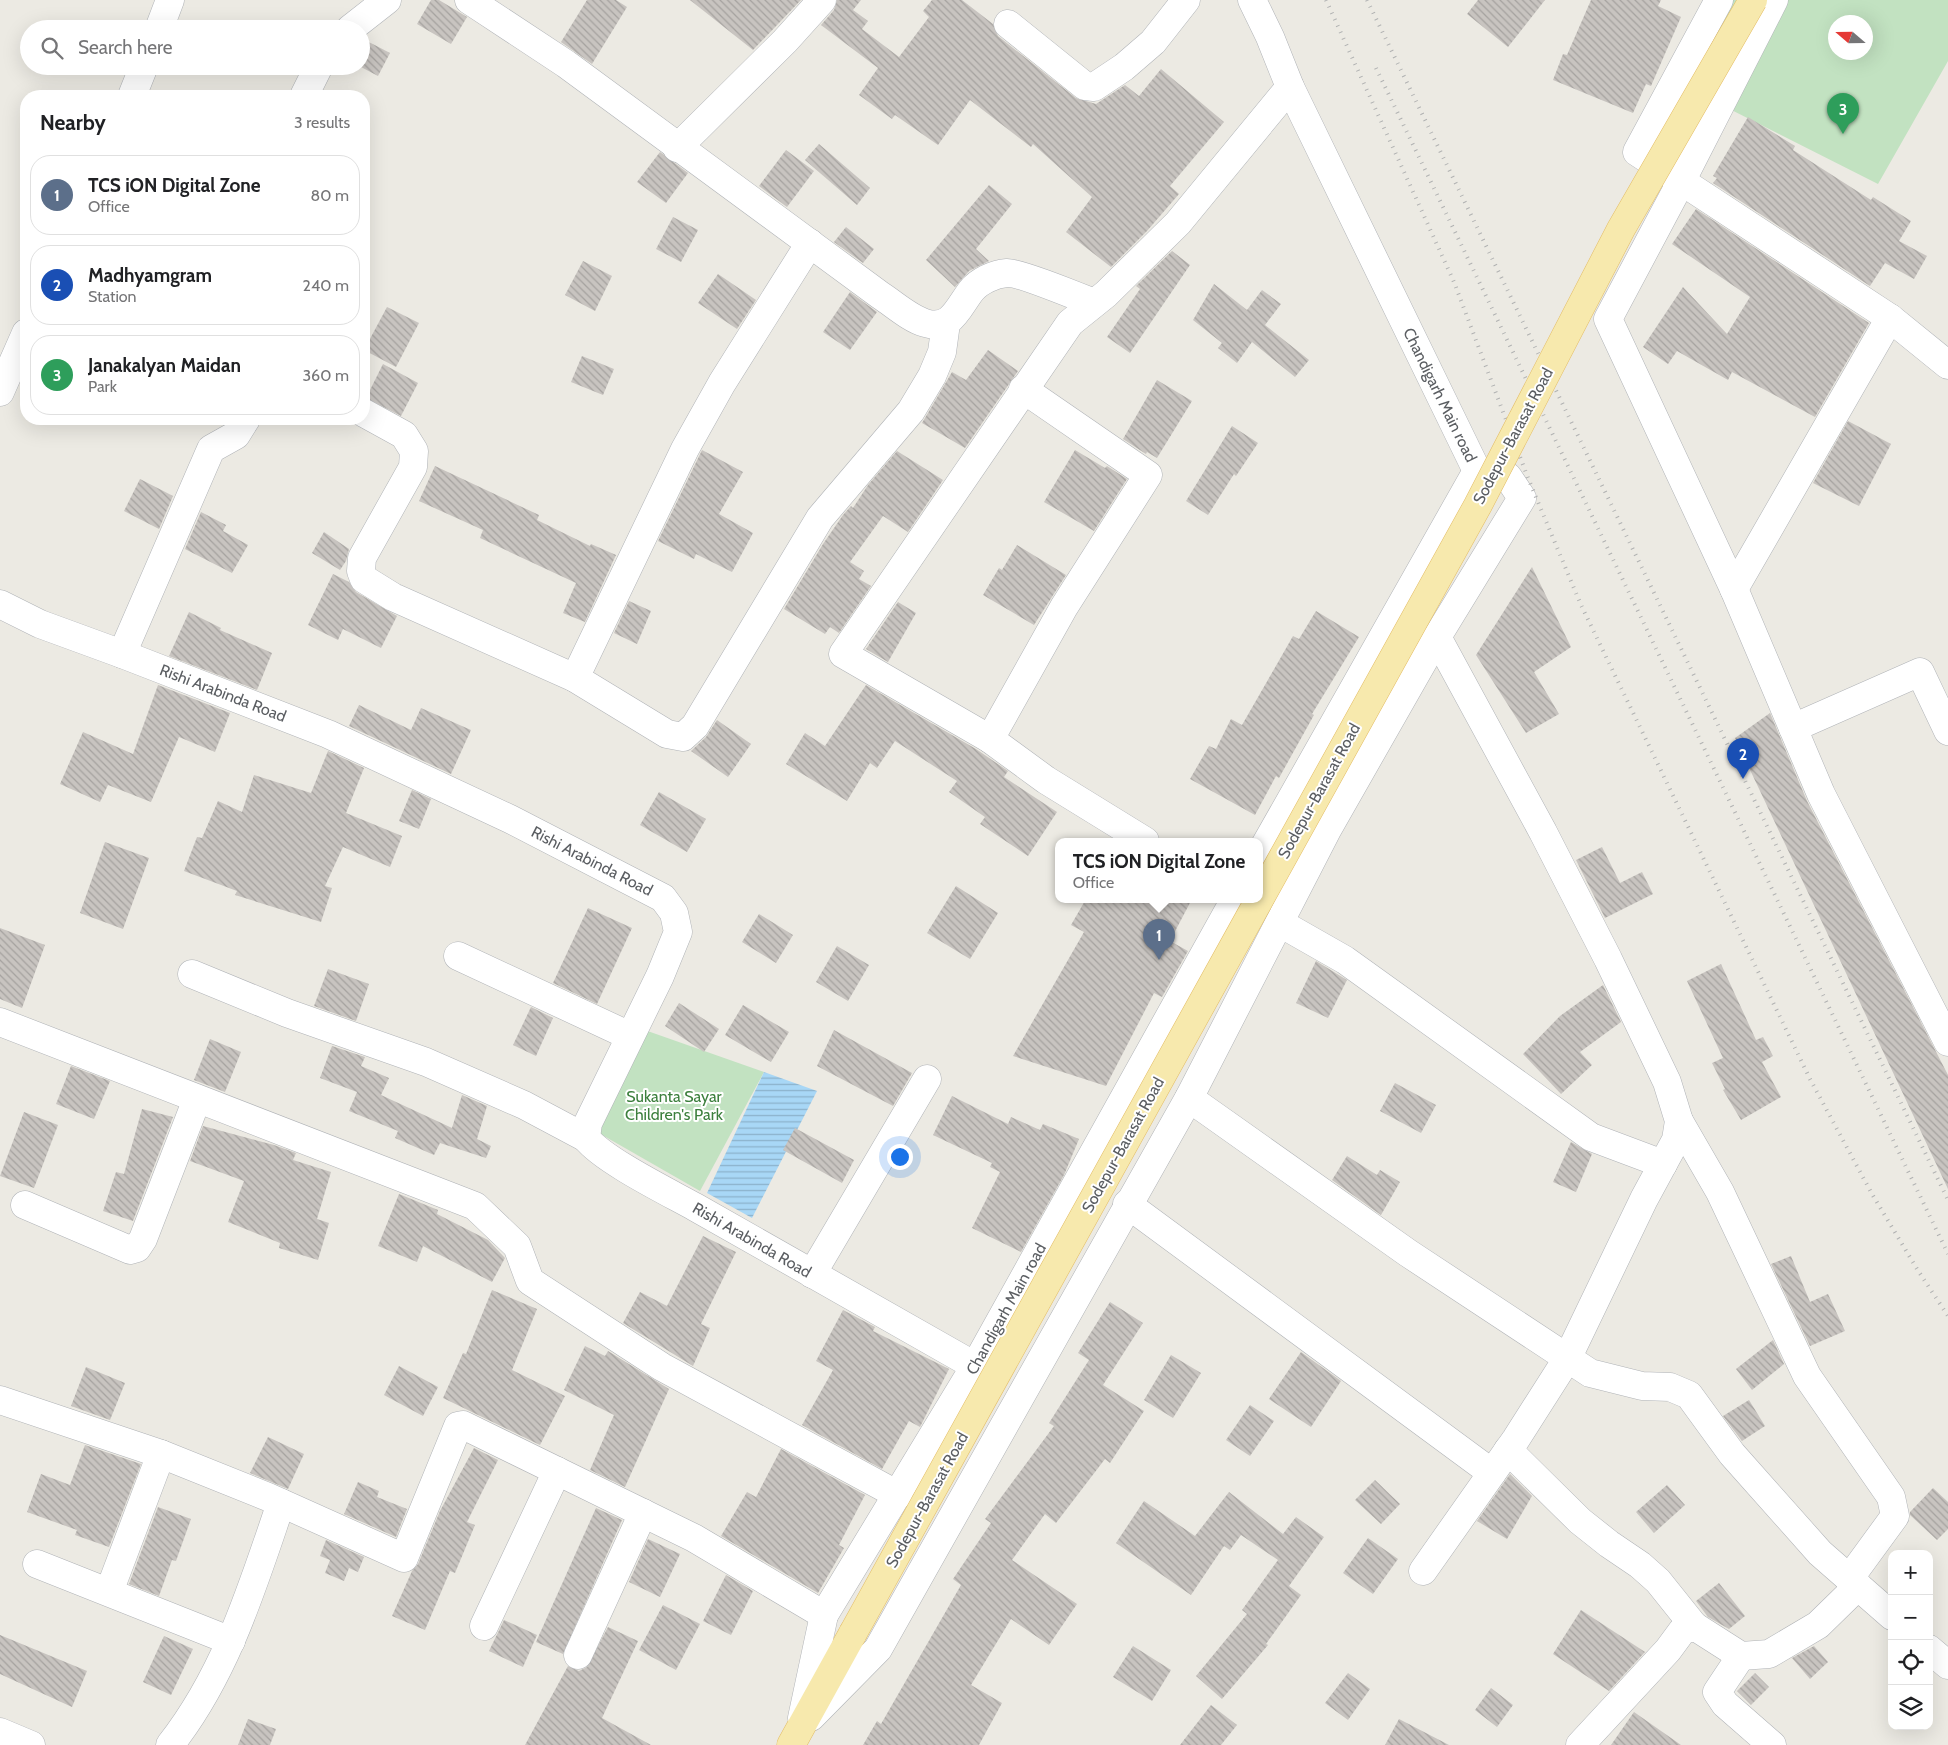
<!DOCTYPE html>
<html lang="en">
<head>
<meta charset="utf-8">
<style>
  body { margin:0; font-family:Cabin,sans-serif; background:#f6f6f6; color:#202124 }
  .controls { position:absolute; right:15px; bottom:15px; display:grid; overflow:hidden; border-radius:10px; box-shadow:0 5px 20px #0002 }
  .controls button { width:45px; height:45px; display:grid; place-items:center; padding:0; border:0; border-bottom:1px solid #e0e0e0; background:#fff; color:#202124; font:25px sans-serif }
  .compass { position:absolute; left:1828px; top:15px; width:45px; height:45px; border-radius:50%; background:#fff; box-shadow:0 5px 20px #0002; rotate:290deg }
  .you { position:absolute; left:899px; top:1156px; width:18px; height:18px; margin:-12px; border:4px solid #fff; border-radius:50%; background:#1a73e8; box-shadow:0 0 0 8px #1a73e833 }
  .badge { display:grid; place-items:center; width:32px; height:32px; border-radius:50%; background:#d8443d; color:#fff; font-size:16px; font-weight:700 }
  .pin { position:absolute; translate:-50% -41px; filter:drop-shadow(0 1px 2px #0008) }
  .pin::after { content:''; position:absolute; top:26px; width:18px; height:15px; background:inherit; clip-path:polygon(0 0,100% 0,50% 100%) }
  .popup { position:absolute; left:1055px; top:838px; width:208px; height:65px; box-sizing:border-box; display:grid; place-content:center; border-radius:10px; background:#fff; filter:drop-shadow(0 1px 4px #0005); font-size:16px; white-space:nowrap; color:#757577 }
  .popup b { font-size:19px; color:#202124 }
  .popup::after { content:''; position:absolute; left:50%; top:100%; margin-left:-10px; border:10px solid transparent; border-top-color:#fff }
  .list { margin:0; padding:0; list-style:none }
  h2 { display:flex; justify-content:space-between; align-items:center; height:65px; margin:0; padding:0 20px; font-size:21px }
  h2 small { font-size:16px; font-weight:400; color:#757577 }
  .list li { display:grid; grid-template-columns:32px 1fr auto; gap:15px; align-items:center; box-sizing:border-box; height:80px; margin:0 10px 10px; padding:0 10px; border:1px solid #e0e0e0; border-radius:20px }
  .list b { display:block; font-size:19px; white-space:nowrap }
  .list p { margin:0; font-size:16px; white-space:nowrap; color:#757577 }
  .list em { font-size:16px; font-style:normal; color:#757577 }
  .icon { flex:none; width:28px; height:28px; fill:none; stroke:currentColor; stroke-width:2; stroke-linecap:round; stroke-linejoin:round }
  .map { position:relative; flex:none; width:1948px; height:1745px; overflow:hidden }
  .search { position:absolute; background:#fff; box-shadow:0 5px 20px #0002; left:20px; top:20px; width:350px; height:55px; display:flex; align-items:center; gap:12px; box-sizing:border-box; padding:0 18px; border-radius:28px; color:#757577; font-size:19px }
  .panel { position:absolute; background:#fff; box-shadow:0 5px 20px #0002; left:20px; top:90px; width:350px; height:335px; border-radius:20px }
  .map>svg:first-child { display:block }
  .green { fill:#c2e2c1; fill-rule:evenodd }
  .water { fill:url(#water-rules) }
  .building { fill:url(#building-back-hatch) }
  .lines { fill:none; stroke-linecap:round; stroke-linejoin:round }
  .minor-casing { stroke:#b0b3b7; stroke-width:29 }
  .tertiary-casing { stroke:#b0b3b7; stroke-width:29 }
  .primary-casing { stroke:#e3bc64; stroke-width:29 }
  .minor { stroke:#fff; stroke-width:28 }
  .tertiary { stroke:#fff; stroke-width:28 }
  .primary { stroke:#f7e9ad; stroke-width:28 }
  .rail { stroke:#b1b2b2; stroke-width:4; stroke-dasharray:1 6; stroke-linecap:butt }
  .primary-bridge-casing { stroke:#e3bc64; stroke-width:29; stroke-linecap:butt }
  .primary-bridge { stroke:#f7e9ad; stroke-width:28 }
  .labels { text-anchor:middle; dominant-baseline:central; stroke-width:4; stroke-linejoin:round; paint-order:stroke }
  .street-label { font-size:16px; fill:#5b5e62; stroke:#fff }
  .park-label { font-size:16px; fill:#3c7f3d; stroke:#fff }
</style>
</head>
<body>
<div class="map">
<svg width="1948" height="1745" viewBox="0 0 1948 1745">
  <defs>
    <pattern id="water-rules" width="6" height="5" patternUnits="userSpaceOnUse" patternTransform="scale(1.25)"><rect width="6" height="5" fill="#a8d7f6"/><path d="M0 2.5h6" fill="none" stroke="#8cb2cb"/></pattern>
    <pattern id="building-back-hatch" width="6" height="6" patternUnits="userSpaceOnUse" patternTransform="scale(1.25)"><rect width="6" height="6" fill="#c8c4c0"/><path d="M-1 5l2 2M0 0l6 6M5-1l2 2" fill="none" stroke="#a5a29f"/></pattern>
  </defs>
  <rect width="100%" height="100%" fill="#eceae3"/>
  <g class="green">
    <path d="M 1725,0 L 1948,0 L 1948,61 L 1878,184 L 1680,84 ZM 1836,22 L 1866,22 L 1866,52 L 1836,52 Z"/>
    <polygon points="639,1028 764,1072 700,1191 597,1132"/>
  </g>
  <polygon class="water" points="764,1072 817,1091 752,1218 707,1193"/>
  <g class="building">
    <polygon points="431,0 439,0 467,17 451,44 417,24"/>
    <polygon points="587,0 616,0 627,7 592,64 561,42"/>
    <polygon points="690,0 801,0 753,50"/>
    <polygon points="837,0 861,0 853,10 868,21 862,29 899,57 929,17 923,11 932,0 962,0 993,24 998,36 1076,98 1096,104 1125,85 1139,96 1161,69 1224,122 1170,186 1179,194 1147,231 1111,267 1066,232 1092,197 1033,144 1031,147 970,100 938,145 895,115 892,119 859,95 878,68 821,25 834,10"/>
    <polygon points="1478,0 1545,0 1508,47 1467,14"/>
    <polygon points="1591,0 1661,0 1658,6 1681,17 1651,86 1646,84 1633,113 1553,80 1563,54 1567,55"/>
    <polygon points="363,39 390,53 378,76 361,67"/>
    <polygon points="1748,117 1795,146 1793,150 1871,200 1873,197 1911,221 1899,241 1927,256 1914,279 1885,263 1870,286 1713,183 1717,178 1713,176"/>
    <polygon points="819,144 870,188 857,205 805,160"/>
    <polygon points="786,150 814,171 787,207 759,186"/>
    <polygon points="660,152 688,173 666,203 637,182"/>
    <polygon points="989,185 1012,204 976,249 989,261 969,271 955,287 926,260"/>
    <polygon points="1696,209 1869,323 1815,417 1732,372 1728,380 1677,351 1668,364 1643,347 1683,287 1727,334 1750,297 1672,244"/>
    <polygon points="673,217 698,230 681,262 656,249"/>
    <polygon points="846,227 874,249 863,263 834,242"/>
    <polygon points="1172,251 1190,265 1130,353 1107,337 1140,289 1136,286"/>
    <polygon points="583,261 612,276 595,311 565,295"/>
    <polygon points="718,274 756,300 737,329 698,303"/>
    <polygon points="1214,284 1247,310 1262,290 1281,304 1265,325 1309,360 1295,377 1252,342 1237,363 1218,348 1222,343 1193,320"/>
    <polygon points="850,292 877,312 850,350 823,332"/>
    <polygon points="387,307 419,323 396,367 364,350"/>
    <polygon points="988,350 1018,371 965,448 922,423 952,372 966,380"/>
    <polygon points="582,356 614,369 603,395 571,382"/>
    <polygon points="383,364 418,383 401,416 366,398"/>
    <polygon points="1157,380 1192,401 1157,458 1147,452 1146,454 1123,439"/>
    <polygon points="1848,421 1891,444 1859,506 1813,483"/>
    <polygon points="1232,426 1258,443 1236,476 1234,474 1208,515 1186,501"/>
    <polygon points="702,450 743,472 719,514 753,533 732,572 696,554 694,559 658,541"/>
    <polygon points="1075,450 1105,468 1107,466 1127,479 1094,531 1044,502"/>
    <polygon points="897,451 943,480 908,532 883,516 850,562 864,571 859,579 871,586 839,633 830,627 825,634 784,609 823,544 843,515 851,506 853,508 868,485"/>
    <polygon points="435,466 539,515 537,520 590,546 591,544 616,555 585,622 563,613 576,583 480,538 483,530 419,501"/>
    <polygon points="140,479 173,496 159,529 124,511"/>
    <polygon points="201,512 226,525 223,531 248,545 232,573 185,549"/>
    <polygon points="324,532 349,549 346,561 340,570 312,553"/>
    <polygon points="1017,545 1066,575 1034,625 983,595 999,568 1002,570"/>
    <polygon points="1532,567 1571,647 1534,672 1559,714 1526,733 1476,655"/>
    <polygon points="333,574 349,582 356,592 397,616 381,648 343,629 338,640 308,625"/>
    <polygon points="629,601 651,611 637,644 614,633"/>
    <polygon points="898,602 916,613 888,662 866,649"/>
    <polygon points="1316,611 1359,637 1312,714 1314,715 1279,778 1276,776 1255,815 1190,779 1209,746 1216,749 1231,719 1242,725 1293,636 1299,639"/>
    <polygon points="189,612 221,628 220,630 272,653 257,690 169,656"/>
    <polygon points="158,685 230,713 215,752 179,737 151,802 108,785 100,802 60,784 83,732 133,754"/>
    <polygon points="866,685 976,749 1008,771 1004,777 1057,812 1028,856 980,824 985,817 949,792 957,781 895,741 877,768 870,763 847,801 786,764 805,733 825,746"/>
    <polygon points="359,705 411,730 421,708 471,730 451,774 349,726"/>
    <polygon points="1770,713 1807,801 1948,1075 1948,1189 1735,738"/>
    <polygon points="717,720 751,744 728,777 691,751 706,737"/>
    <polygon points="328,751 364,768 346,813 402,836 390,867 343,847 325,886 332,888 321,922 235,895 237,891 184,871 197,837 202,838 218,801 242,812 254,775 311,793"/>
    <polygon points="412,790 431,799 419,829 399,821"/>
    <polygon points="659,792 706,819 687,852 640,825"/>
    <polygon points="105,842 149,858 123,929 80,913"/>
    <polygon points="1602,847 1620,883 1642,872 1653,894 1605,918 1576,860"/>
    <polygon points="956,886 998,913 970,959 927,933"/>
    <polygon points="1086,899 1192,899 1170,941 1188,951 1162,997 1154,993 1106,1086 1013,1056 1084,932 1071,925"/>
    <polygon points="588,908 632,928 597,1004 553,983"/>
    <polygon points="759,914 793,935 776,963 742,942"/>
    <polygon points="0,928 45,945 22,1008 0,999"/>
    <polygon points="837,946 869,965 848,1001 816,982"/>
    <polygon points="1316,961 1347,980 1328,1018 1296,1003"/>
    <polygon points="1721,964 1756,1040 1763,1037 1773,1056 1762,1062 1781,1097 1741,1120 1723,1090 1725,1089 1712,1063 1723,1058 1687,981"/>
    <polygon points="328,969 369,984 356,1021 314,1006"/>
    <polygon points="1603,985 1621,1022 1580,1052 1592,1065 1561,1094 1523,1054 1560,1016"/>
    <polygon points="679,1003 719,1029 704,1052 665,1026"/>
    <polygon points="743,1005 789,1032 771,1062 725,1035"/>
    <polygon points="531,1007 553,1018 536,1056 513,1045"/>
    <polygon points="834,1030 912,1073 893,1106 817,1066"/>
    <polygon points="210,1039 241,1052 225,1092 194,1080"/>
    <polygon points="332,1046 365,1057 361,1066 389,1078 381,1095 452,1128 462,1095 487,1106 477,1139 491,1146 486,1158 440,1143 434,1155 395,1138 398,1131 349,1111 357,1092 320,1078"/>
    <polygon points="71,1066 110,1081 94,1119 56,1104"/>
    <polygon points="1395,1083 1436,1105 1421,1133 1380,1111"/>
    <polygon points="952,1096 1008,1124 1011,1117 1040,1130 1043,1124 1079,1139 1064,1175 1021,1252 972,1228 1000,1172 990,1167 992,1163 933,1135"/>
    <polygon points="142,1109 173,1117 133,1221 103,1211 116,1172 124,1174"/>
    <polygon points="24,1112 58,1125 34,1188 0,1176"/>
    <polygon points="203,1126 274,1145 296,1153 293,1160 331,1172 317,1219 329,1223 318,1260 279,1248 280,1243 228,1222 244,1181 190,1161"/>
    <polygon points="795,1128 854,1160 842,1183 783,1150"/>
    <polygon points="1571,1142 1592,1154 1576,1192 1553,1182"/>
    <polygon points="1347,1156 1377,1175 1380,1170 1400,1182 1381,1215 1332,1180"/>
    <polygon points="399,1194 438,1210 437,1214 488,1240 505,1258 492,1282 423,1246 417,1262 378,1246"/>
    <polygon points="703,1236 736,1252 701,1324 710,1328 693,1366 623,1323 640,1292 667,1306"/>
    <polygon points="1791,1256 1810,1302 1828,1294 1845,1331 1810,1346 1771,1264"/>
    <polygon points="492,1290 537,1309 512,1370 565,1396 540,1445 443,1398 463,1353 466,1354"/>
    <polygon points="1110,1302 1143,1323 1103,1385 1144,1411 1110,1463 1105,1459 1056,1523 1045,1514 1012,1560 1077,1604 1049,1645 1011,1619 971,1685 1002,1703 979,1745 863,1745 877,1721 881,1724 961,1585 953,1579 991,1523 985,1519 1054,1426 1049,1423 1089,1360 1078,1353"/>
    <polygon points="843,1310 875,1327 873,1331 949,1369 920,1427 909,1421 882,1469 802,1425 833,1370 816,1361"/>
    <polygon points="1773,1340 1784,1364 1752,1390 1736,1369"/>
    <polygon points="585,1346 605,1356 608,1351 669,1389 625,1487 590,1470 614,1415 564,1390"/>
    <polygon points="1301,1352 1341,1381 1311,1427 1269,1399"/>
    <polygon points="1171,1355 1201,1373 1173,1418 1144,1400"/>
    <polygon points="399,1366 438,1387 423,1416 384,1395"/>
    <polygon points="86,1367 125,1383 110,1420 71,1406"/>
    <polygon points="1749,1400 1765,1426 1742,1441 1723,1416"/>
    <polygon points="1250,1405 1274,1421 1250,1456 1226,1440"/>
    <polygon points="268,1437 304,1454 288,1489 250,1473"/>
    <polygon points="85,1445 141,1464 109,1547 75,1535 77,1530 27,1512 41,1474 70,1485"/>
    <polygon points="474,1448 498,1460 467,1522 475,1525 455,1573 450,1571 425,1630 392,1616 412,1571 418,1564 440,1511"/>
    <polygon points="781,1449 865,1495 839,1545 844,1548 818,1593 721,1536 747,1492 756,1497"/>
    <polygon points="1510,1474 1532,1496 1507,1539 1477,1521"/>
    <polygon points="1375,1480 1400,1504 1381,1524 1355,1500"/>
    <polygon points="358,1482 379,1491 377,1497 407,1509 396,1537 344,1514"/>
    <polygon points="1667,1485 1685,1505 1654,1533 1636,1512"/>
    <polygon points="1933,1488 1948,1502 1948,1529 1937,1540 1910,1515 1910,1512"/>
    <polygon points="1229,1492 1283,1534 1296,1517 1324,1537 1289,1586 1301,1595 1266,1644 1268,1645 1222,1699 1196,1676 1247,1614 1242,1610 1278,1560 1241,1535 1230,1550 1224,1546 1191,1595 1116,1543 1144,1501 1195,1536"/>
    <polygon points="158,1507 191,1519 176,1561 172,1560 159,1596 129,1584"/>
    <polygon points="596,1508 622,1520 563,1654 536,1642"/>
    <polygon points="1368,1538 1398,1559 1373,1594 1343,1573"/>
    <polygon points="648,1539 680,1554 660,1597 629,1582"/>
    <polygon points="326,1540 364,1557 358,1572 349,1568 344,1581 325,1573 330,1560 320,1556"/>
    <polygon points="726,1575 753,1591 731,1635 703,1621"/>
    <polygon points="1719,1583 1745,1616 1729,1629 1708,1617 1696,1601"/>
    <polygon points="663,1605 700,1624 676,1670 639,1650"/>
    <polygon points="1581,1610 1645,1652 1609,1691 1553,1654"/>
    <polygon points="504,1620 537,1635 523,1667 489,1651"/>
    <polygon points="608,1627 638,1641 602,1718 651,1745 525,1745 568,1666 579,1671 587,1667"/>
    <polygon points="0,1635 87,1671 72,1707 0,1674"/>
    <polygon points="164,1636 193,1649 171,1695 143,1682"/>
    <polygon points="1133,1646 1171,1670 1152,1701 1113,1677"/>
    <polygon points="1814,1646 1828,1662 1810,1679 1792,1658"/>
    <polygon points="1348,1673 1370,1689 1348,1720 1325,1703"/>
    <polygon points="1755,1673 1769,1687 1751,1705 1737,1691"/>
    <polygon points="1491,1688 1513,1705 1497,1727 1475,1710"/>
    <polygon points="1211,1705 1237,1725 1221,1745 1180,1745"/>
    <polygon points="1634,1712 1681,1745 1611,1745"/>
    <polygon points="248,1719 276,1729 270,1745 238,1745"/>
    <polygon points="1399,1719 1449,1745 1385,1745"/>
  </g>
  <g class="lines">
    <g class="minor-casing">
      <g id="minor">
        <path d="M 469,0 L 566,64 L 880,295 C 894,304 909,318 925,323 C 951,331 958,308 971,291 C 979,281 994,274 1007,273 C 1018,272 1079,297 1094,303"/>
        <polyline points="1252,0 1270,37 1290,87 1477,471"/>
        <polyline points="1719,0 1637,152 1890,318 1948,365"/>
        <polyline points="1008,24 1085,86 1094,87 1124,67 1153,42 1186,0"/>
        <polyline points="159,29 170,0"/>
        <polyline points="350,29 387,0"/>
        <polyline points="132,96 144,66"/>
        <polyline points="304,96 319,66"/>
        <polyline points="677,148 785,41 822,0"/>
        <polyline points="1023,389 1148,475 1064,607 990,739 1046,780 1145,841"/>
        <polyline points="0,392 26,333"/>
        <polyline points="364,413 404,435 414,451 413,467 362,558 361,571 364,579 393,597 575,678 667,734 683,737 695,726 820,518 911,411 932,376 942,352 946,323"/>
        <polyline points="1734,589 1890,318"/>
        <polyline points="122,654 211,449 236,435 246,419"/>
        <polyline points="575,678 685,449 722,383 810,243"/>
        <polyline points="1793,728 1920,672 1948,731"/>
        <polyline points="990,739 843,654 1070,323 1106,294 1178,223 1290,87"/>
        <polyline points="1259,856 1477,471"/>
        <polyline points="1280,923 1345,960 1591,1137 1663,1164"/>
        <polyline points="458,956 630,1036"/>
        <polyline points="192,974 287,1013 426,1062 524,1105 586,1138"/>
        <polyline points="1189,1098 1408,1253 1590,1373 1642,1386 1670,1387 1689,1395 1732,1454 1820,1553 1892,1616"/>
        <polyline points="1679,1121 1720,1192 1807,1376 1891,1497 1895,1516 1849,1579"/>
        <polyline points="1127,1204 1492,1473"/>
        <polyline points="25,1205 130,1250 137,1248 143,1239 197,1099"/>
        <polyline points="812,1274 927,1079"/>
        <polyline points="0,1400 161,1454 268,1497 404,1558 458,1426 463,1425 694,1538 824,1615"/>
        <polyline points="1508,1450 1580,1521 1609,1544 1640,1565 1658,1581 1694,1626"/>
        <polyline points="37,1564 231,1641"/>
        <polyline points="1423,1571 1516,1439 1567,1359 1644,1199 1676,1140 1679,1121 1667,1082 1608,959 1543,832 1437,637"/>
        <polyline points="109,1592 161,1454"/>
        <polyline points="484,1626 557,1471"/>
        <polyline points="1929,1649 1948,1665"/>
        <polyline points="578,1655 643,1513"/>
        <polyline points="1741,1656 1717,1692 1725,1704 1772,1745"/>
        <polyline points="811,1717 878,1649 1189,1098 1327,830 1437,637 1522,498 1508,477 1477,471"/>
        <polyline points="802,1718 824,1615 975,1366 1235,899"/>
        <polyline points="0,1732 31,1745"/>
        <path d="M 170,1745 C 226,1674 252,1588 281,1503"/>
        <polyline points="1580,1745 1668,1650 1682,1631 1694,1626 1741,1656 1769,1654 1818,1625 1858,1586"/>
      </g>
    </g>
    <g class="tertiary-casing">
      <g id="tertiary">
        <polyline points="1774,0 1682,180 1608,319 1734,589 1821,794 1948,1042"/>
        <path d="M 0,604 L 40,624 L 122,654 L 328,734 L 510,819 L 663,898 L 674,913 L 678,932 L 660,976 L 588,1123 L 586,1138 C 603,1160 668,1192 695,1207 C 788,1260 881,1313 975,1366"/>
        <polyline points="0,1022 475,1206 517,1246 530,1281 662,1367 898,1495"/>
      </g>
    </g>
    <g class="primary-casing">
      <polyline id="primary" points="791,1745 853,1633"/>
    </g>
    <use href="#minor" class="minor"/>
    <use href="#tertiary" class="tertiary"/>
    <use href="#primary" class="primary"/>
    <g class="rail">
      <polyline points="1326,0 1454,282 1528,478 1581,605 1810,1079 1872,1194 1917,1269 1948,1316"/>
      <polyline points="1367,0 1948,1200"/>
      <polyline points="1376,68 1948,1254"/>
    </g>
    <g class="primary-bridge-casing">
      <polyline id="primary-bridge" points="853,1633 1478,505 1621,229 1753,0"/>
    </g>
    <use href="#primary-bridge" class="primary-bridge"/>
  </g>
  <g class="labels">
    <g class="street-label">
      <text transform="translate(1440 395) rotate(64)">Chandigarh Main road</text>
      <text transform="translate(1513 436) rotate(-62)">Sodepur-Barasat Road</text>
      <text transform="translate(223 693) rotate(21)">Rishi Arabinda Road</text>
      <text transform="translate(1319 791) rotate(-61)">Sodepur-Barasat Road</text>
      <text transform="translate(592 861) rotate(27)">Rishi Arabinda Road</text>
      <text transform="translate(1123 1145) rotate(-61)">Sodepur-Barasat Road</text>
      <text transform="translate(752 1240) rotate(30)">Rishi Arabinda Road</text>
      <text transform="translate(1006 1309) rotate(-61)">Chandigarh Main road</text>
      <text transform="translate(927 1500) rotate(-61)">Sodepur-Barasat Road</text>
    </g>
    <g class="park-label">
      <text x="674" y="1096">Sukanta Sayar<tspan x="674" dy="18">Children's Park</tspan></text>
    </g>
  </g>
</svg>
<div class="controls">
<button>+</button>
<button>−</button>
<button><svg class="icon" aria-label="locate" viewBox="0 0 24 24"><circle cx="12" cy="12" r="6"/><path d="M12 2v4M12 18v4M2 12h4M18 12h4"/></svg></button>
<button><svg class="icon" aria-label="layers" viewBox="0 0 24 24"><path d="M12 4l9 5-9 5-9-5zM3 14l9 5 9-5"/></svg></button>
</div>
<svg class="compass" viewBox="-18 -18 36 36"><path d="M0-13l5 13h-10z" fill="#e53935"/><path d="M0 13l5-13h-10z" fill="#757577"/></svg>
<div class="you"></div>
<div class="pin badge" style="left:1159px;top:960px;background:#5c6f8a">1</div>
<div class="popup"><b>TCS iON Digital Zone</b>Office</div>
<div class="pin badge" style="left:1743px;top:779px;background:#1a4fb4">2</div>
<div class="pin badge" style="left:1843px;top:134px;background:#2e9e5b">3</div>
<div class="search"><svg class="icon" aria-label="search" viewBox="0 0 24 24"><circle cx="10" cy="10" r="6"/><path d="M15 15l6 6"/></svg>Search here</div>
<section class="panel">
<h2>Nearby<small>3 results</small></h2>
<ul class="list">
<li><span class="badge" style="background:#5c6f8a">1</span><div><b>TCS iON Digital Zone</b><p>Office</p></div><em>80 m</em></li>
<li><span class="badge" style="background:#1a4fb4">2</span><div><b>Madhyamgram</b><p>Station</p></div><em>240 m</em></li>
<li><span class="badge" style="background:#2e9e5b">3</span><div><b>Janakalyan Maidan</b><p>Park</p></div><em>360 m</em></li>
</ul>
</section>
</div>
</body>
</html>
